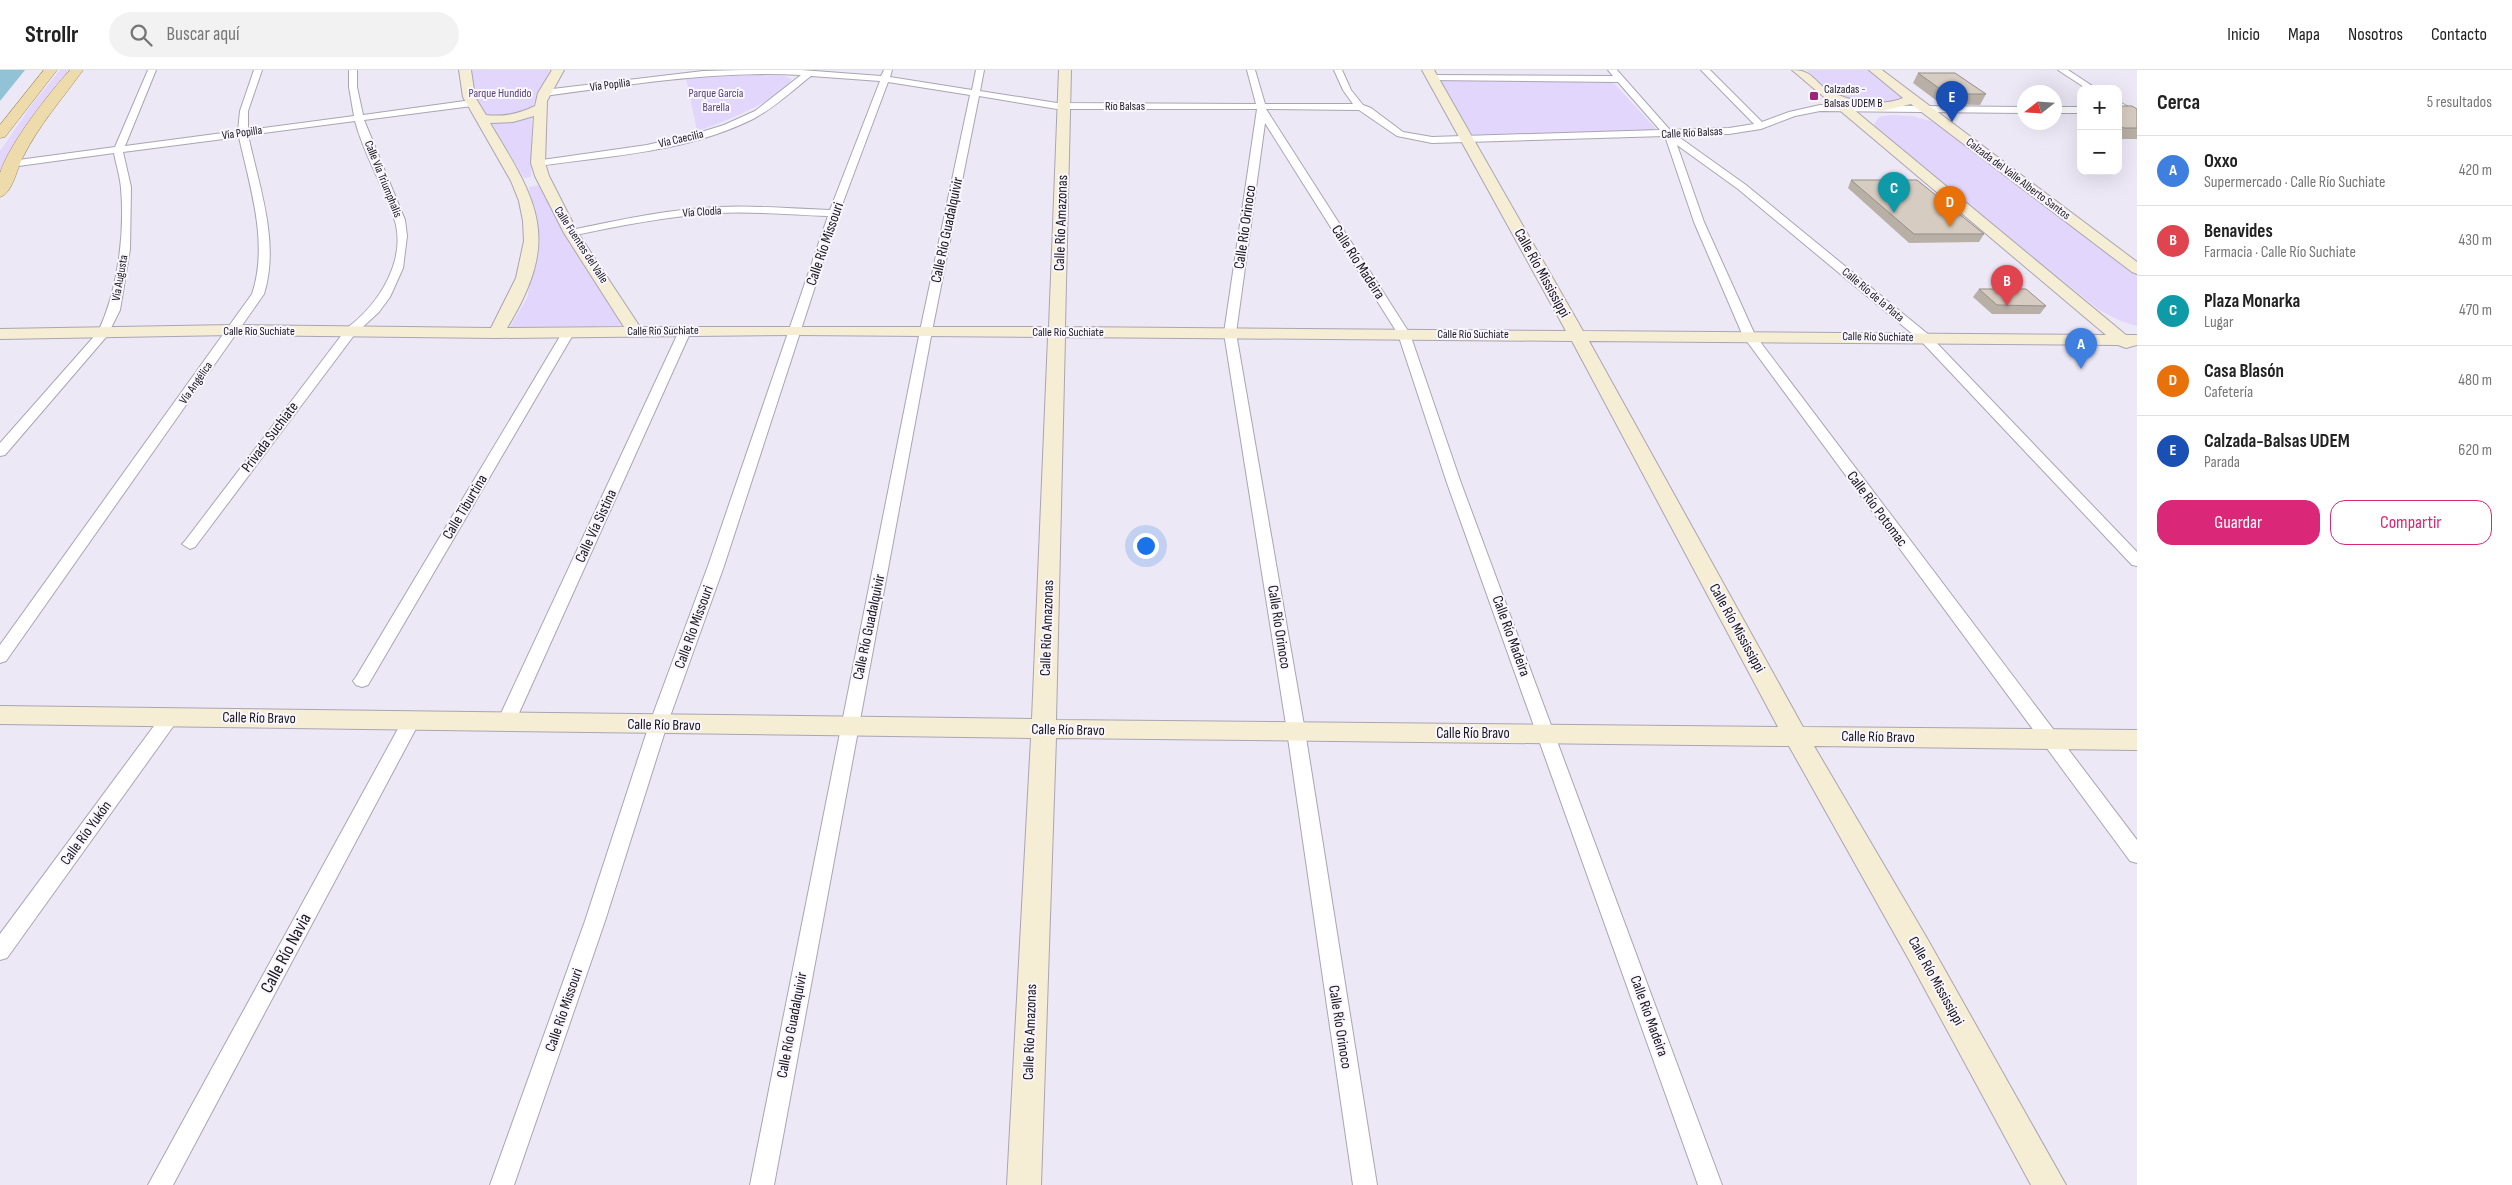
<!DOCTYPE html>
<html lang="es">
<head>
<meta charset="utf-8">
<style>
  body { margin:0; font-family:"Sofia Sans Condensed",sans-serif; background:#f2f2f2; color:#222 }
  .controls { position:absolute; right:15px; top:15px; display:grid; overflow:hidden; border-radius:10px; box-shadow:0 5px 20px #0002 }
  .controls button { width:45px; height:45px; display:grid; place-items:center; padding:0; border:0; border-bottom:1px solid #e0e0e0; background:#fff; color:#222; font:25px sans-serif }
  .compass { position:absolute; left:2017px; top:15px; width:45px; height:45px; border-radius:50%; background:#fff; box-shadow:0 5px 20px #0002; rotate:253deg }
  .you { position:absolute; left:1145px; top:475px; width:18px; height:18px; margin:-12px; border:4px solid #fff; border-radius:50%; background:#1a73e8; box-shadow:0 0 0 8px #1a73e833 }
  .badge { display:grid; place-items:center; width:32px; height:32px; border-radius:50%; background:#db2777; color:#fff; font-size:16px; font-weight:700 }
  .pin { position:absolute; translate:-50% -41px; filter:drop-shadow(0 1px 2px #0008) }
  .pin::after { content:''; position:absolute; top:26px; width:18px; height:15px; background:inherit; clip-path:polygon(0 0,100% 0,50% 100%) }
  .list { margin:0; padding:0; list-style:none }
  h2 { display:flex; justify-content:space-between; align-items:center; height:65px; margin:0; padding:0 20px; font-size:21px }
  h2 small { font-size:16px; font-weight:400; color:#767676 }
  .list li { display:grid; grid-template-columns:32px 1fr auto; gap:15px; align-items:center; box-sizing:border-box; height:70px; padding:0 20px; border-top:1px solid #e0e0e0 }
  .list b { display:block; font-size:19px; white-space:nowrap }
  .list p { margin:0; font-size:16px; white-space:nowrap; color:#767676 }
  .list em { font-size:16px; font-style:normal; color:#767676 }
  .actions { display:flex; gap:10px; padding:15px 20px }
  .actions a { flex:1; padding:11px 0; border:1px solid #db2777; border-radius:15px; text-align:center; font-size:18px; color:#db2777 }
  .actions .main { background:#db2777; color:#fff }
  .icon { flex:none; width:28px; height:28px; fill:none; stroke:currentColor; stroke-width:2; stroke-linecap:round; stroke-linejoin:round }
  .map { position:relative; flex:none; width:2137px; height:1115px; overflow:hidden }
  header { display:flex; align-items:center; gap:30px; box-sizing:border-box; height:70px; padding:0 25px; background:#fff; border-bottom:1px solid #e0e0e0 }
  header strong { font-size:24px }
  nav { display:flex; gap:28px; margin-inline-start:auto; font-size:18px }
  .search { width:350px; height:45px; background:#f2f2f2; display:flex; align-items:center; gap:12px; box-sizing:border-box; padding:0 18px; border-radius:28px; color:#767676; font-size:19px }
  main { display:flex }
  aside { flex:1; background:#fff }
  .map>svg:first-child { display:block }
  .green { fill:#e3d6fc }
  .water { fill:#91c2d5 }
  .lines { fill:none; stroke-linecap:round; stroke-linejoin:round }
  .street-casing { stroke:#a9a5b2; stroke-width:2 }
  .secondary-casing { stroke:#a9a5b2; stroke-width:2 }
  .primary-casing { stroke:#9b8755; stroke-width:1 }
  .street { fill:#fff; fill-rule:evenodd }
  .secondary { fill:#f6edd5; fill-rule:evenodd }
  .primary { fill:#eddbab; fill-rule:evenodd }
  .wall { fill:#b8afa6 }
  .building { fill:#d6ccc1; stroke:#968f87 }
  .poi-dot { fill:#9c247d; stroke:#f9f6ff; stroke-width:2 }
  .labels { text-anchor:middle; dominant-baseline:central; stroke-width:4; stroke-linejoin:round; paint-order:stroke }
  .far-street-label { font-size:12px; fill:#19171c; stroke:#f9f6ff }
  .far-poi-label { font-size:12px; fill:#19171c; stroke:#f9f6ff; text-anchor:start }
  .far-park-label { font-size:12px; fill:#574277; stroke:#f9f6ff }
  .street-label { font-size:15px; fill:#19171c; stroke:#f9f6ff }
  .near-street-label { font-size:18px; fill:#19171c; stroke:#f9f6ff }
</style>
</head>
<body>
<header>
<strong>Strollr</strong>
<div class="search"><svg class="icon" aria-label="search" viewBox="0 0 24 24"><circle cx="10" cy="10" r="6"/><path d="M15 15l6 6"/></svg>Buscar aquí</div>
<nav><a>Inicio</a><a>Mapa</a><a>Nosotros</a><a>Contacto</a></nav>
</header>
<main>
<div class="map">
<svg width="2137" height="1115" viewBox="0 0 2137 1115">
  <rect width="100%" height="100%" fill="#ede8f6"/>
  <g class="green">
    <polygon points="60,0 71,0 23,61 0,101 0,81 33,33"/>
    <polygon points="470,0 550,0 532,37 520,44 497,48 486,45 469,21"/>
    <path d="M 1806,0 L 1869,0 L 1898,21 L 1902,28 C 1883,39 1848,32 1830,20 C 1822,14 1814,7 1806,0 Z"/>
    <path d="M 753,5 L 785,6 L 792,9 C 778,31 721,53 697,61 L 686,8 Z"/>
    <polygon points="1442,10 1612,11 1658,61 1474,67 1440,12"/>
    <polygon points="1890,45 1912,46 1935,52 2137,203 2137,256 2123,252 2099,240 1880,63 1874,54 1879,47"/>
    <polygon points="532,48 531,107 524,108 492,53"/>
    <polygon points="538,115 622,256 510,257 527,228 538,172 529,117"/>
  </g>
  <polygon class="water" points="0,0 25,0 0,31"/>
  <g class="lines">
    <g class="street-casing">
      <g id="street">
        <path d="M 148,0 L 156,0 L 125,76 L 238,61 L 240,41 L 254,0 L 262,0 L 248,41 L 248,60 L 354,46 L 349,17 L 349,0 L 357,0 L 357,17 L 363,45 L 472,30 L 476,33 L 472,36 L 364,50 L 405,150 L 407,166 L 403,198 L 390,227 L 379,242 L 355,264 L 195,477 L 190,479 L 182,474 L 185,471 L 347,258 C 378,235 408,190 394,148 C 383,115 364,85 355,51 L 248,65 C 259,116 280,173 264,224 L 6,591 L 0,593 L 0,575 L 252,224 C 269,174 250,117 239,67 L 123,82 L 131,117 L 130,179 L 120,240 L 107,266 L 5,385 L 0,386 L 0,373 L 98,262 C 118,220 125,164 121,118 C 120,106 116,94 114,83 L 11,97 L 6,94 L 11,91 L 115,77 Z"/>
        <path d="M 741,0 L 801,0 L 881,6 L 884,0 L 892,0 L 890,7 L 972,20 L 976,0 L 984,0 L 980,21 L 1057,33 L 1256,34 L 1247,0 L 1255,0 L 1265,34 L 1353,34 L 1343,20 L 1334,0 L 1342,0 L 1351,20 L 1363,35 L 1371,38 L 1403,62 L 1432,67 L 1660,60 L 1618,12 L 1429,10 L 1429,6 L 1432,5 L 1613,6 L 1608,0 L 1617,0 L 1670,60 L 1729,58 L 1754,54 L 1701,0 L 1710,0 L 1762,52 L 1789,42 L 1820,35 L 2024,37 L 2024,43 L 1820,41 L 1795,46 L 1761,59 L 1729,64 L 1676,65 L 1746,115 L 1929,265 L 2137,482 L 2137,496 L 2132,495 L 1921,271 L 1738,119 L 1677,75 L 1704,152 L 1755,265 L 2137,770 L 2137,793 L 2130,791 L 1743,266 L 1694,152 L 1665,66 L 1432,73 L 1397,66 L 1359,40 L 1266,39 L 1410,264 L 1461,413 L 1722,1115 L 1698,1115 L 1447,413 L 1398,264 L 1265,53 L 1236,263 L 1305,661 L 1377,1115 L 1353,1115 L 1287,661 L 1224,263 L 1257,39 L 1057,39 L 979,26 L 932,261 L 774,1115 L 750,1115 L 920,261 L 970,25 L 888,12 L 839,143 L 724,496 L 667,655 L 605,851 L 514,1115 L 490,1115 L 585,851 L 649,655 L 708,496 L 828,146 C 791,145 754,141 717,143 C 668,146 619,156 571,166 L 566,163 L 571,160 C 620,150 669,139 719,137 C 756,135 793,139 830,140 L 880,11 L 811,6 C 792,21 774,38 753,49 C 687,82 609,86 538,96 L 533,93 L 535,91 L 647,75 L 698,63 L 724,55 L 755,41 L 801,5 C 716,0 629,15 544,26 L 540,23 L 544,20 L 703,1 Z"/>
        <polygon points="2058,0 2068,0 2097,19 2087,19"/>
        <polygon points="2118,31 2137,42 2137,49 2118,38"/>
        <rect x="2054" y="37" width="27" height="6"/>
        <polygon points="685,257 691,261 515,652 512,657 506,659 500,657 497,652 679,261"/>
        <polygon points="568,259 574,263 368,615 362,617 356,615 353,611 356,607 562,263"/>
        <polygon points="171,639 177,641 180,646 177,651 7,888 0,890 0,864 165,641"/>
        <polygon points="411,644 417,646 420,651 173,1115 148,1115 405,646"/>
      </g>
    </g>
    <g class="secondary-casing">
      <path id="secondary" d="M 459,0 L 471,0 L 475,27 L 486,45 C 503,47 519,44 535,36 L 538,23 L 552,0 L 564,0 L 547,31 L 545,93 L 549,106 L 578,163 L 640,257 L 1049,257 L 1059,0 L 1071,0 L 1065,257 L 1566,261 L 1422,0 L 1434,0 L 1583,261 L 2106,265 L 1792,0 C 1814,0 1814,13 1831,22 C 1849,31 1883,37 1903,28 L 1869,0 L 1882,0 L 2137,192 L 2137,204 L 2132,202 L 1911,34 L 1882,41 L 1847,34 L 2126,265 L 2137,265 L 2137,275 L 2126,278 L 2118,275 L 1589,271 L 1803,657 L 2137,660 L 2137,680 L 1814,676 L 1928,870 L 2066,1115 L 2031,1115 L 1908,888 L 1789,676 L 1056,668 L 1041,1115 L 1007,1115 L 1031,668 L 0,654 L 0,636 L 1032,649 L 1048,267 L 796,265 L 496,268 L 233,265 L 0,269 L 0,259 L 233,255 L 491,258 L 516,208 L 524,171 L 523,151 L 519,131 L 511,111 L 463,27 ZM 534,46 L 531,93 L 535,106 L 564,163 L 624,257 L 507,258 C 561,169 539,134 490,53 L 513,52 ZM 1065,267 L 1572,271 L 1778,657 L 1056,650 Z"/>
    </g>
    <g class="primary-casing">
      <g id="primary">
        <polygon points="44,0 57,0 5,67 0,68 0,55"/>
        <path d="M 70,0 L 83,0 C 61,31 40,53 22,89 C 17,99 12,124 0,127 C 0,120 0,110 0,103 C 9,74 49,23 70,0 Z"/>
      </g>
    </g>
    <use href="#street" class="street"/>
    <use href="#secondary" class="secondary"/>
    <use href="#primary" class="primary"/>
  </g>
  <g class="wall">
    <polygon points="1918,3 1986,24 1980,35 1941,34 1913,13"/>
    <polygon points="2118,36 2137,39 2137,69 2118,69"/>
    <polygon points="1851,110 1984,164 1979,172 1909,173 1848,118"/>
    <polygon points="1979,219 2046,236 2040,244 1992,244 1973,227"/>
  </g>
  <g class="building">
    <polygon points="1918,3 1955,3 1986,24 1947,24"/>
    <polygon points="2118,36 2132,36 2137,39 2137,58 2124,58 2118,55"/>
    <polygon points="1851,110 1917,110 1984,164 1914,164"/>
    <polygon points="1979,219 2026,219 2046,236 1997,235"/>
  </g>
  <rect class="poi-dot" x="1809" y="21" width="10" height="10" rx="2.5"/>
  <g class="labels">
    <g class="far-street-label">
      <text transform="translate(610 15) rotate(-7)">Vía Popilia</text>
      <text x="1125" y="36">Río Balsas</text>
      <text transform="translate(242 63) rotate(-8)">Vía Popilla</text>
      <text transform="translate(1692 63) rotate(-3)">Calle Río Balsas</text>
      <text transform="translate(681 69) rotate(-13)">Vía Caecilia</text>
      <text transform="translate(383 109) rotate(68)">Calle Vía Triumphalis</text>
      <text transform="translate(2018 109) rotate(37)">Calzada del Valle Alberto Santos</text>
      <text transform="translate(702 142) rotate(-4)">Vía Clodia</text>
      <text transform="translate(581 175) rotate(57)">Calle Fuentes del Valle</text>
      <text transform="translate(120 208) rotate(-80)">Vía Augusta</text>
      <text transform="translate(1873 225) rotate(40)">Calle Río de la Plata</text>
      <text x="259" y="261">Calle Río Suchiate</text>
      <text transform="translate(663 261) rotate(-1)">Calle Río Suchiate</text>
      <text x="1068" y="262">Calle Río Suchiate</text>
      <text x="1473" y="264">Calle Río Suchiate</text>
      <text transform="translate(1878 267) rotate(1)">Calle Río Suchiate</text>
      <text transform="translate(196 313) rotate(-55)">Vía Angélica</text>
    </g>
    <g class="far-poi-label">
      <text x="1824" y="19">Calzadas -<tspan x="1824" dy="14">Balsas UDEM B</tspan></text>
    </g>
    <g class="far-park-label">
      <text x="500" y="23">Parque Hundido</text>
      <text x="716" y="23">Parque García<tspan x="716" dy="14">Barella</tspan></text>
    </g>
    <g class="street-label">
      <text transform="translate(1061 153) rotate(-88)">Calle Río Amazonas</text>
      <text transform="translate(1245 157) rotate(-82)">Calle Río Orinoco</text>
      <text transform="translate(947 160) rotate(-78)">Calle Río Guadalquivir</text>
      <text transform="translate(825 174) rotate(-71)">Calle Río Missouri</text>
      <text transform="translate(1358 192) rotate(57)">Calle Río Madeira</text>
      <text transform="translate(1542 203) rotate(61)">Calle Río Mississippi</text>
      <text transform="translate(270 367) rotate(-53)">Privada Suchiate</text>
      <text transform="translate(465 437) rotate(-59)">Calle Tiburtina</text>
      <text transform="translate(1877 439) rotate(53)">Calle Río Potomac</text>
      <text transform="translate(596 456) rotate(-65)">Calle Vía Sistina</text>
      <text transform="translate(694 557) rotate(-70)">Calle Río Missouri</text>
      <text transform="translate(869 557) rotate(-78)">Calle Río Guadalquivir</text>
      <text transform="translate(1279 557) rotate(81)">Calle Río Orinoco</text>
      <text transform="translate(1047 558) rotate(-88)">Calle Río Amazonas</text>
      <text transform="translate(1737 558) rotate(61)">Calle Río Mississippi</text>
      <text transform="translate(1511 566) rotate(70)">Calle Río Madeira</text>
      <text transform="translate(259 648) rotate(1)">Calle Río Bravo</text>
      <text transform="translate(664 655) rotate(1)">Calle Río Bravo</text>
      <text transform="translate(1068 660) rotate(1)">Calle Río Bravo</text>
      <text x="1473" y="663">Calle Río Bravo</text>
      <text transform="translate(1878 667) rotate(1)">Calle Río Bravo</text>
      <text transform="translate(86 763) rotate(-54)">Calle Río Yukón</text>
      <text transform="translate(1936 911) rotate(61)">Calle Río Mississippi</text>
      <text transform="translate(564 940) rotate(-71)">Calle Río Missouri</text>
      <text transform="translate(1649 946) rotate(70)">Calle Río Madeira</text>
      <text transform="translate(792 955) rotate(-79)">Calle Río Guadalquivir</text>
      <text transform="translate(1340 957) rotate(81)">Calle Río Orinoco</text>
      <text transform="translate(1030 962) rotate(-88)">Calle Río Amazonas</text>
    </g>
    <g class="near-street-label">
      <text transform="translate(286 883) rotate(-62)">Calle Río Navia</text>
    </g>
  </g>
</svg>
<div class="controls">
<button>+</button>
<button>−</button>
</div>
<svg class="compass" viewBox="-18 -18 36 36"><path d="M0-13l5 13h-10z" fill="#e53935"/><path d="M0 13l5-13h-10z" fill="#767676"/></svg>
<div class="you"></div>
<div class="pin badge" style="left:2081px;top:299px;background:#3f7fe0">A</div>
<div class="pin badge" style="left:2007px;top:236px;background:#e0444e">B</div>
<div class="pin badge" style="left:1894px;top:143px;background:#0f9aa8">C</div>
<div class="pin badge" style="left:1950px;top:157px;background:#e8710a">D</div>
<div class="pin badge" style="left:1952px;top:52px;background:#1a4fb4">E</div>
</div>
<aside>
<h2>Cerca<small>5 resultados</small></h2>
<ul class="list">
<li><span class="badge" style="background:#3f7fe0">A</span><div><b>Oxxo</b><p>Supermercado · Calle Río Suchiate</p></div><em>420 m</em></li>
<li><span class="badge" style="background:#e0444e">B</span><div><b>Benavides</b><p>Farmacia · Calle Río Suchiate</p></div><em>430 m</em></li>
<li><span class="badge" style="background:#0f9aa8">C</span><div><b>Plaza Monarka</b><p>Lugar</p></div><em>470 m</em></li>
<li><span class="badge" style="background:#e8710a">D</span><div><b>Casa Blasón</b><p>Cafetería</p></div><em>480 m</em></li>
<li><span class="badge" style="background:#1a4fb4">E</span><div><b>Calzada-Balsas UDEM</b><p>Parada</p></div><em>620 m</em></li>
</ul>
<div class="actions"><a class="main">Guardar</a><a>Compartir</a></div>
</aside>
</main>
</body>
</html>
